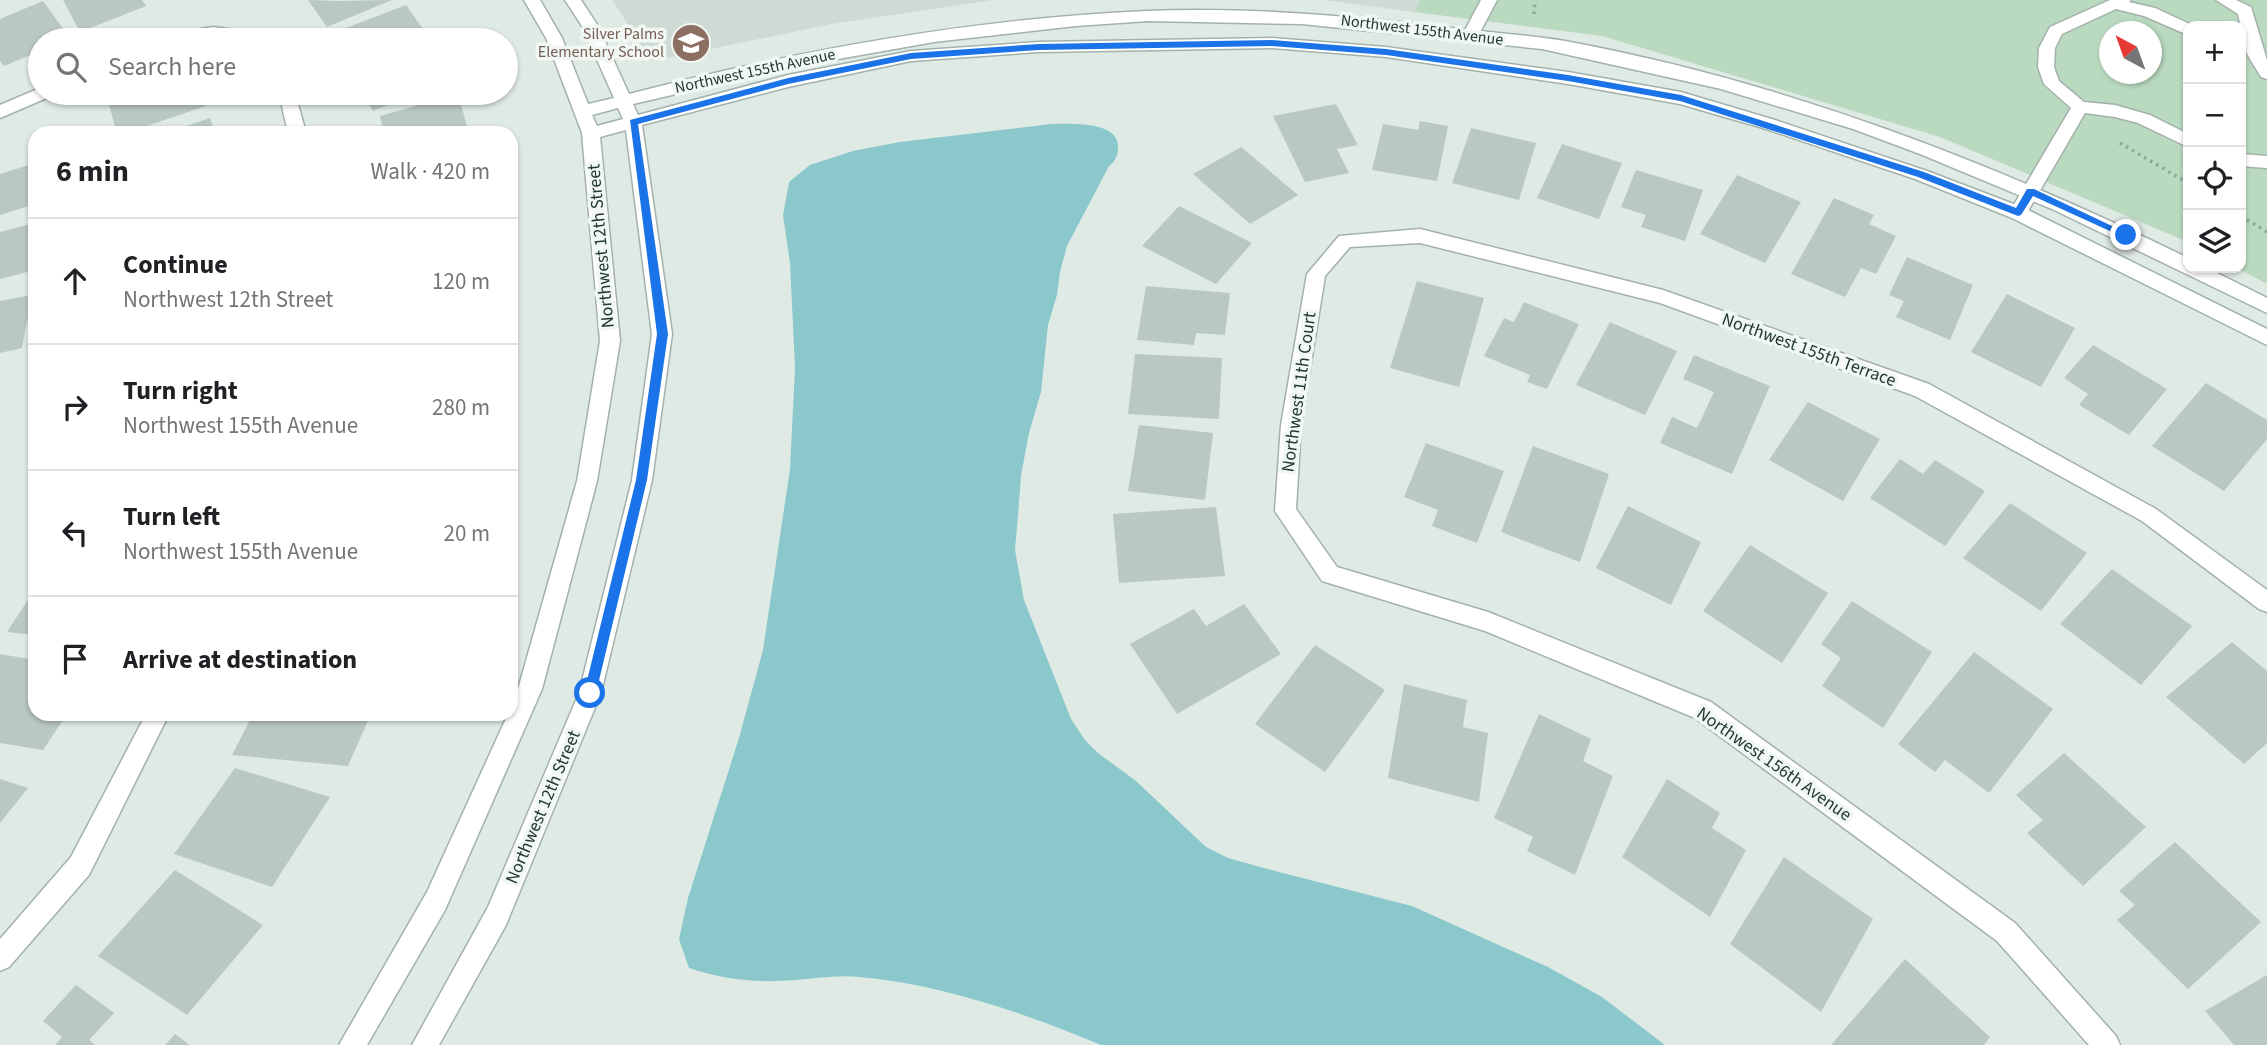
<!DOCTYPE html>
<html lang="en">
<head>
<meta charset="utf-8">
<style>
  body { margin:0; font-family:"Source Sans 3",sans-serif; background:#f6f6f6; color:#202124 }
  .controls { position:absolute; right:21px; top:21px; display:grid; overflow:hidden; border-radius:14px; box-shadow:0 2px 5px #0004 }
  .controls button { width:63px; height:63px; display:grid; place-items:center; padding:0; border:0; border-bottom:2px solid #e0e0e0; background:#fff; color:#202124; font:35px sans-serif }
  .compass { position:absolute; left:2099px; top:21px; width:63px; height:63px; border-radius:50%; background:#fff; box-shadow:0 2px 5px #0004; rotate:319deg }
  .stop { position:absolute; width:21px; height:21px; margin:-16px; border:5px solid #1a73e8; border-radius:50%; background:#fff }
  .stop.end { background:#1a73e8; border-color:#fff; box-shadow:0 2px 7px #0008 }
  .list { margin:0; padding:0; list-style:none }
  h2 { display:flex; justify-content:space-between; align-items:center; height:91px; margin:0; padding:0 28px; font-size:30px }
  h2 small { font-size:23px; font-weight:400; color:#757577 }
  .list li { display:grid; grid-template-columns:46px 1fr auto; gap:21px; align-items:center; box-sizing:border-box; height:126px; padding:0 28px; border-top:2px solid #e0e0e0 }
  .list b { display:block; font-size:26px; white-space:nowrap }
  .list p { margin:0; font-size:23px; white-space:nowrap; color:#757577 }
  .list em { font-size:23px; font-style:normal; color:#757577 }
  .icon { flex:none; width:38px; height:38px; fill:none; stroke:currentColor; stroke-width:2; stroke-linecap:round; stroke-linejoin:round }
  .map { position:relative; flex:none; width:2267px; height:1045px; overflow:hidden }
  .search { position:absolute; background:#fff; box-shadow:0 2px 5px #0004; left:28px; top:28px; width:490px; height:77px; display:flex; align-items:center; gap:18px; box-sizing:border-box; padding:0 24px; border-radius:38px; color:#757577; font-size:26px }
  .panel { position:absolute; background:#fff; box-shadow:0 2px 5px #0004; left:28px; top:126px; width:490px; height:595px; border-radius:21px }
  .map>svg:first-child { display:block }
  .built { fill:#cfdad4 }
  .green { fill:#badac0; fill-rule:evenodd }
  .water { fill:#8bc8cc }
  .building { fill:#b9c8c0 }
  .lines { fill:none; stroke-linecap:round; stroke-linejoin:round }
  .service-casing { stroke:#a3b1ab; stroke-width:3 }
  .minor-casing { stroke:#a3b1ab; stroke-width:3 }
  .path { stroke:#83ac9b; stroke-width:3.5; stroke-dasharray:2.5 4.5; stroke-linecap:butt }
  .service { fill:#fff; fill-rule:evenodd }
  .minor { fill:#fff; fill-rule:evenodd }
  .route { fill:#1a73e8 }
  .labels { text-anchor:middle; dominant-baseline:central; stroke-width:7; stroke-linejoin:round; paint-order:stroke }
  .far-street-label { font-size:16px; fill:#223931; stroke:#f1f7f3 }
  .far-education-label { font-size:16px; fill:#785e54; stroke:#f1f7f3; text-anchor:end }
  .street-label { font-size:18px; fill:#223931; stroke:#f1f7f3 }
</style>
</head>
<body>
<div class="map">
<svg width="2267" height="1045" viewBox="0 0 2267 1045">
  <rect width="100%" height="100%" fill="#e0eae5"/>
  <g class="built">
    <polygon points="612,0 993,0 832,24 652,61"/>
    <polygon points="1323,0 1420,0 1414,12"/>
  </g>
  <path class="green" d="M 1420,0 L 2267,0 L 2267,284 L 2237,268 L 2241,268 L 2241,26 L 2188,26 L 2188,242 L 1940,137 L 1602,36 L 1414,12 ZM 2110,32 L 2152,32 L 2152,74 L 2110,74 Z"/>
  <path class="water" d="M 1051,124 C 1068,124 1120,120 1118,148 C 1118,156 1114,163 1109,166 L 1067,246 L 1060,272 L 1057,295 L 1048,325 L 1041,392 L 1029,433 L 1021,475 L 1018,515 L 1015,550 L 1024,600 L 1071,719 L 1085,740 L 1098,753 L 1136,781 L 1206,847 L 1228,858 L 1275,871 L 1412,906 L 1548,967 L 1602,997 L 1665,1045 L 1101,1045 C 1024,1013 944,985 860,977 C 830,974 799,982 768,981 C 742,981 715,977 689,968 L 679,939 L 688,898 L 739,738 L 763,650 L 790,469 L 795,368 L 790,263 L 783,215 L 789,182 L 810,165 L 853,151 L 900,142 Z"/>
  <g class="building">
    <polygon points="63,0 142,0 146,6 80,32"/>
    <polygon points="308,0 337,1 392,0 327,27"/>
    <polygon points="43,1 70,38 40,40 40,51 4,66 0,61 0,19"/>
    <polygon points="406,5 428,36 418,40 337,40 333,33"/>
    <polygon points="123,93 201,93 206,106 126,133 117,133 107,98"/>
    <polygon points="362,93 419,93 373,111"/>
    <polygon points="458,94 469,133 384,133 380,116"/>
    <polygon points="1336,104 1358,145 1337,149 1349,173 1305,182 1273,116"/>
    <polygon points="210,118 215,133 166,133"/>
    <polygon points="1420,121 1448,126 1437,181 1372,170 1383,124 1418,130"/>
    <polygon points="1471,128 1536,143 1519,200 1452,183"/>
    <polygon points="1562,144 1622,163 1599,219 1537,198"/>
    <polygon points="1241,147 1298,195 1250,224 1193,174"/>
    <polygon points="32,164 35,204 0,215 0,174"/>
    <polygon points="1636,170 1703,190 1685,241 1641,227 1646,215 1621,207"/>
    <polygon points="1737,175 1801,202 1765,263 1700,234"/>
    <polygon points="1834,198 1874,215 1869,224 1896,236 1876,274 1861,268 1845,297 1791,274"/>
    <polygon points="1179,206 1252,243 1216,284 1142,246"/>
    <polygon points="31,224 31,271 0,279 0,232"/>
    <polygon points="1907,257 1973,285 1950,340 1896,317 1904,301 1889,295"/>
    <polygon points="1417,281 1484,298 1459,387 1390,368"/>
    <polygon points="1146,286 1230,293 1225,335 1196,333 1194,345 1137,340"/>
    <polygon points="2007,294 2075,328 2041,387 1971,352"/>
    <polygon points="32,295 22,348 0,353 0,301"/>
    <polygon points="1524,302 1579,324 1547,389 1527,382 1530,375 1484,356 1504,318 1514,322"/>
    <polygon points="1610,322 1677,351 1645,415 1576,385"/>
    <polygon points="2093,345 2167,389 2129,435 2079,405 2088,394 2064,378"/>
    <polygon points="1135,354 1222,358 1219,419 1128,414"/>
    <polygon points="1694,355 1770,386 1732,474 1660,443 1672,417 1697,428 1714,392 1683,379"/>
    <polygon points="2206,383 2267,420 2267,439 2224,491 2152,446"/>
    <polygon points="1808,402 1880,439 1843,501 1769,460"/>
    <polygon points="1139,425 1213,433 1205,500 1128,491"/>
    <polygon points="1426,443 1504,471 1477,543 1432,526 1438,510 1404,497"/>
    <polygon points="1533,446 1609,474 1580,562 1501,532"/>
    <polygon points="1900,459 1923,474 1935,460 1985,491 1945,546 1870,498"/>
    <polygon points="2010,503 2087,553 2041,611 1963,558"/>
    <polygon points="1628,506 1701,542 1671,605 1596,568"/>
    <polygon points="1216,507 1225,576 1119,583 1113,514"/>
    <polygon points="1750,545 1828,593 1782,663 1703,611"/>
    <polygon points="2112,569 2192,626 2141,685 2060,624"/>
    <polygon points="35,589 35,635 7,632"/>
    <polygon points="1852,601 1932,652 1883,728 1822,686 1841,658 1821,644"/>
    <polygon points="1244,604 1281,654 1177,714 1130,644 1194,609 1206,626"/>
    <polygon points="2232,642 2267,671 2267,743 2244,764 2166,697"/>
    <polygon points="1315,645 1385,690 1325,772 1255,724"/>
    <polygon points="1974,652 2053,709 1989,793 1945,760 1935,772 1898,744"/>
    <polygon points="0,654 35,660 35,714 67,714 43,750 0,743"/>
    <polygon points="1404,684 1467,700 1463,727 1488,733 1479,802 1388,778"/>
    <polygon points="253,714 371,714 348,766 232,755"/>
    <polygon points="1539,714 1591,739 1583,761 1613,776 1575,875 1527,851 1533,837 1494,818"/>
    <polygon points="2064,753 2146,827 2083,886 2027,833 2043,820 2016,795"/>
    <polygon points="235,768 330,797 272,887 174,854"/>
    <polygon points="0,779 28,788 0,823"/>
    <polygon points="1667,779 1720,813 1712,828 1746,850 1710,917 1622,857"/>
    <polygon points="2175,842 2261,922 2188,989 2117,920 2135,905 2119,891"/>
    <polygon points="1784,857 1873,919 1821,1012 1730,944"/>
    <polygon points="175,870 263,925 187,1015 98,956"/>
    <polygon points="1905,959 1990,1037 1984,1045 1831,1045"/>
    <polygon points="2267,975 2267,1045 2234,1045 2205,1011"/>
    <polygon points="76,985 114,1013 89,1040 95,1045 55,1045 62,1037 43,1021"/>
    <polygon points="175,1034 190,1045 165,1045"/>
  </g>
  <g class="lines">
    <g class="service-casing">
      <g id="service">
        <polygon points="1481,0 1497,0 1476,40 1464,40 1462,36"/>
        <polygon points="2110,0 2131,0 2129,2 2155,8 2194,26 2188,26 2188,35 2144,16 2116,9 2062,34 2055,48 2054,67 2059,81 2084,102 2115,105 2150,115 2188,134 2188,147 2138,123 2115,117 2085,113 2024,218 2012,218 2009,213 2071,108 2044,84 2038,67 2039,48 2050,27"/>
        <polygon points="2216,0 2236,0 2251,7 2267,60 2267,79 2261,77 2247,54 2238,14"/>
        <polygon points="2241,154 2267,156 2267,168 2241,166"/>
      </g>
    </g>
    <g class="minor-casing">
      <g id="minor">
        <path d="M 524,0 L 540,0 L 562,38 L 588,104 L 614,98 L 582,26 L 565,0 L 581,0 L 598,26 L 629,94 C 798,50 971,19 1146,11 C 1243,7 1340,15 1436,26 C 1479,32 1522,34 1565,41 C 1782,81 1990,161 2188,258 L 2188,268 L 2207,268 L 2267,298 L 2267,313 L 2052,209 L 1920,154 L 1853,129 L 1721,89 L 1542,49 L 1302,24 L 1148,21 L 1076,26 L 934,42 L 793,67 L 633,104 L 638,115 L 788,75 L 911,51 L 1039,42 L 1272,38 L 1386,47 L 1568,72 L 1681,92 L 1775,120 L 1927,171 L 2024,208 L 2267,329 L 2267,345 L 2012,218 L 1915,179 L 1763,128 L 1680,104 L 1568,84 L 1386,57 L 1272,48 L 1039,52 L 911,61 L 788,87 L 642,125 L 672,334 L 652,480 L 601,693 L 506,925 L 439,1045 L 412,1045 L 488,907 L 579,693 L 632,480 L 652,334 L 626,130 L 600,137 L 620,341 L 597,481 L 542,689 L 445,910 L 367,1045 L 339,1045 L 427,892 L 508,714 L 511,714 L 577,481 L 600,341 L 582,133 L 546,38 ZM 618,108 L 623,119 L 597,126 L 592,115 Z"/>
        <polygon points="213,27 252,32 257,40 213,37 195,40 156,40 164,35"/>
        <polygon points="40,88 40,93 51,93 49,97 0,118 0,105"/>
        <polygon points="279,93 295,93 306,133 288,133"/>
        <polygon points="1420,229 1663,290 1929,384 2156,509 2267,590 2267,612 2259,609 2142,521 1915,396 1660,303 1420,243 1350,247 1325,276 1301,425 1296,509 1337,567 1488,612 1711,702 2015,923 2116,1036 2120,1045 2089,1045 1997,941 1695,718 1485,631 1322,581 1275,511 1281,425 1307,274 1339,236"/>
        <polygon points="146,714 169,714 89,875 9,967 0,971 0,939 71,857"/>
      </g>
    </g>
    <g class="path">
      <polyline points="1534,14 1535,0"/>
      <polyline points="2120,143 2188,183"/>
      <polyline points="2241,216 2267,232"/>
    </g>
    <use href="#service" class="service"/>
    <use href="#minor" class="minor"/>
  </g>
  <polygon class="route" points="1272,40 1386,49 1568,75 1681,95 1924,172 2016,208 2027,189 2034,189 2131,235 2123,237 2033,196 2021,215 2018,216 1918,177 1680,101 1568,81 1386,55 1272,46 1039,50 911,59 788,84 638,124 668,334 647,480 596,693 590,699 586,697 584,693 636,480 657,334 630,120 788,78 911,53 1039,44"/>
  <defs>
    <g id="school-disc" transform="scale(2.0125)"><circle r="9.5" fill="#8d6e63" stroke="#f1f7f3"/><path d="M0-5L7-2L0 1L-7-2ZM-4 1L0 2.5L4 1V4Q0 6-4 4Z" fill="#fff"/></g>
  </defs>
  <g fill-rule="evenodd">
    <use href="#school-disc" x="691" y="43"/>
  </g>
  <g class="labels">
    <g class="far-street-label">
      <text transform="translate(1422 30) rotate(7)">Northwest 155th Avenue</text>
      <text transform="translate(755 71) rotate(-12)">Northwest 155th Avenue</text>
    </g>
    <g class="far-education-label">
      <text x="664" y="34">Silver Palms<tspan x="664" dy="18">Elementary School</tspan></text>
    </g>
    <g class="street-label">
      <text transform="translate(601 246) rotate(-95)">Northwest 12th Street</text>
      <text transform="translate(1809 350) rotate(20)">Northwest 155th Terrace</text>
      <text transform="translate(1299 392) rotate(-82)">Northwest 11th Court</text>
      <text transform="translate(1774 764) rotate(35)">Northwest 156th Avenue</text>
      <text transform="translate(543 807) rotate(-67)">Northwest 12th Street</text>
    </g>
  </g>
</svg>
<div class="controls">
<button>+</button>
<button>−</button>
<button><svg class="icon" aria-label="locate" viewBox="0 0 24 24"><circle cx="12" cy="12" r="6"/><path d="M12 2v4M12 18v4M2 12h4M18 12h4"/></svg></button>
<button><svg class="icon" aria-label="layers" viewBox="0 0 24 24"><path d="M12 4l9 5-9 5-9-5zM3 14l9 5 9-5"/></svg></button>
</div>
<svg class="compass" viewBox="-18 -18 36 36"><path d="M0-13l5 13h-10z" fill="#e53935"/><path d="M0 13l5-13h-10z" fill="#757577"/></svg>
<div class="stop" style="left:590px;top:693px"></div>
<div class="stop end" style="left:2126px;top:235px"></div>
<div class="search"><svg class="icon" aria-label="search" viewBox="0 0 24 24"><circle cx="10" cy="10" r="6"/><path d="M15 15l6 6"/></svg>Search here</div>
<section class="panel">
<h2>6 min<small>Walk · 420 m</small></h2>
<ul class="list">
<li><svg class="icon" aria-label="ahead" viewBox="0 0 24 24"><path d="M12 20V5M6 11l6-6 6 6"/></svg><div><b>Continue</b><p>Northwest 12th Street</p></div><em>120 m</em></li>
<li><svg class="icon" aria-label="right" viewBox="0 0 24 24"><path d="M7 20v-9h11M14 6l5 5-5 5"/></svg><div><b>Turn right</b><p>Northwest 155th Avenue</p></div><em>280 m</em></li>
<li><svg class="icon" aria-label="left" viewBox="0 0 24 24"><path d="M17 20v-9H6M10 6l-5 5 5 5"/></svg><div><b>Turn left</b><p>Northwest 155th Avenue</p></div><em>20 m</em></li>
<li><svg class="icon" aria-label="arrive" viewBox="0 0 24 24"><path d="M6 21V4h12l-3 4 3 4H6"/></svg><div><b>Arrive at destination</b></div></li>
</ul>
</section>
</div>
</body>
</html>
